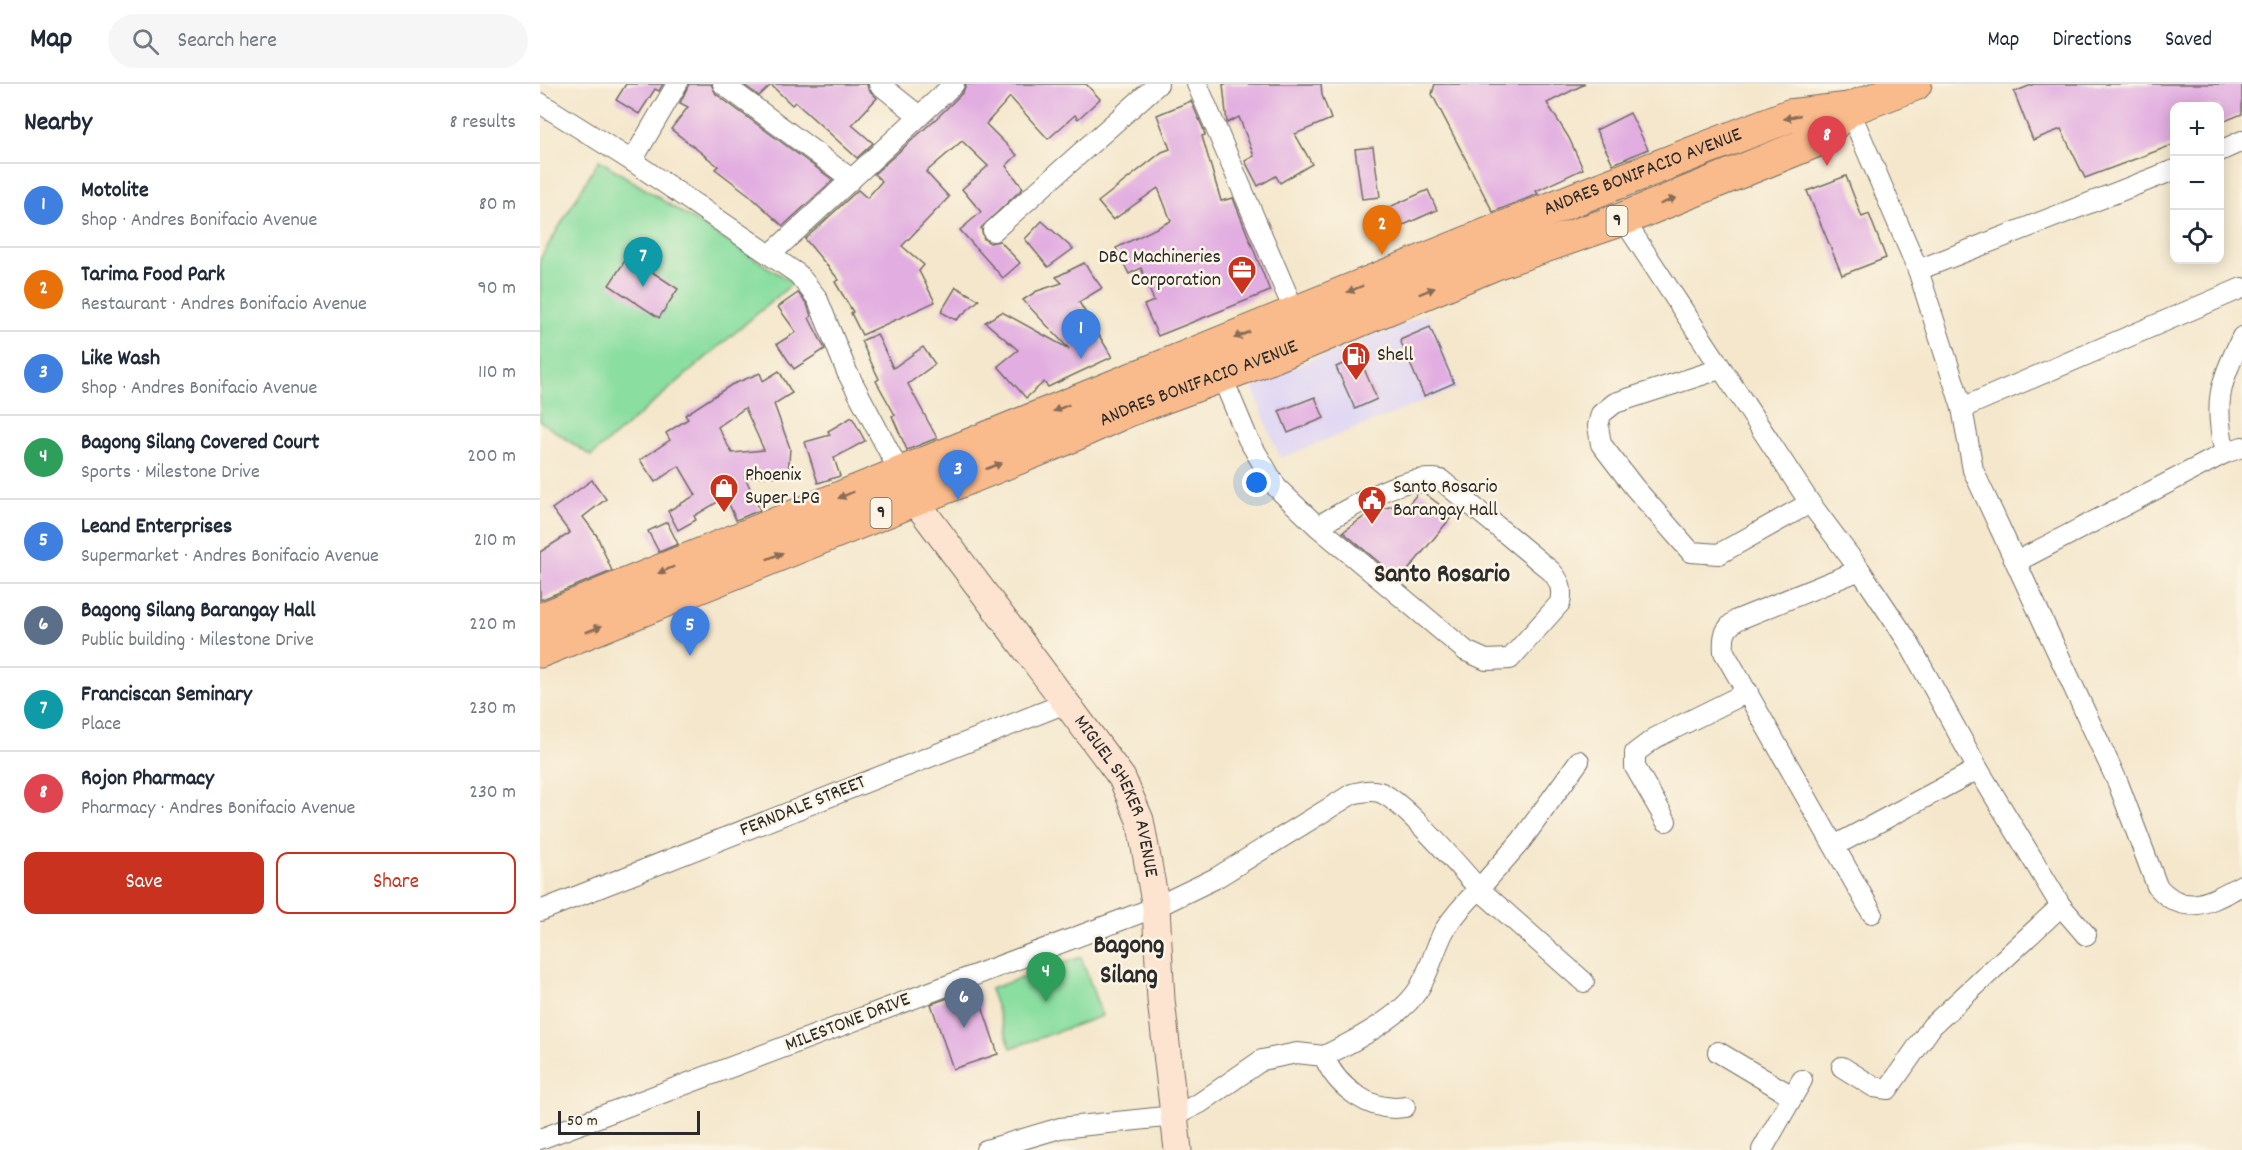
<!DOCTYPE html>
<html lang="en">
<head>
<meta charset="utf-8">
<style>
  body { margin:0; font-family:Dekko,sans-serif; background:#f6f6f7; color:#1f2937 }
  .controls { position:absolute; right:18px; top:18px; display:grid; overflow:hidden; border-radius:12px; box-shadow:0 3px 15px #0003 }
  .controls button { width:54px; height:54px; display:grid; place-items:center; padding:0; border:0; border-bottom:2px solid #e0e1e3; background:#fff; color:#1f2937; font:30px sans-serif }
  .scale { position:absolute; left:18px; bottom:15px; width:142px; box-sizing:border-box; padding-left:6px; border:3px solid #2b2b2b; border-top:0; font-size:16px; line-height:21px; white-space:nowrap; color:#2b2b2b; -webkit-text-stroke:4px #fcf5e5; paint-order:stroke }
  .you { position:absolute; left:717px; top:399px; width:21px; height:21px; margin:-15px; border:4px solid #fff; border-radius:50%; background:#1a73e8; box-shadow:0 0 0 9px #1a73e833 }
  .badge { display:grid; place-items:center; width:39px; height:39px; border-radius:50%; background:#c8321e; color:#fff; font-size:20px; font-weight:700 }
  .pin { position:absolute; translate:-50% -50px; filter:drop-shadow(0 2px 3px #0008) }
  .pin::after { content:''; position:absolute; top:32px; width:21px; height:18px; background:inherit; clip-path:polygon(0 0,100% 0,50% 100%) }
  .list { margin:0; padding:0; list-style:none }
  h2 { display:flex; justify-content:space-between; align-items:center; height:78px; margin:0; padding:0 24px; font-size:26px }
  h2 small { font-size:20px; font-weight:400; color:#747a83 }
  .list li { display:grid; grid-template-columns:39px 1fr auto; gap:18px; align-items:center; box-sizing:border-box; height:84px; padding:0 24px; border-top:2px solid #e0e1e3 }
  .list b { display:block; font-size:22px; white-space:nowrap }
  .list p { margin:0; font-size:20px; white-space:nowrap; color:#747a83 }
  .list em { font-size:20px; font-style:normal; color:#747a83 }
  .actions { display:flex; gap:12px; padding:18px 24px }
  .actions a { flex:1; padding:14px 0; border:2px solid #c8321e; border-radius:12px; text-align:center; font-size:21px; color:#c8321e }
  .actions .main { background:#c8321e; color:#fff }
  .icon { flex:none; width:33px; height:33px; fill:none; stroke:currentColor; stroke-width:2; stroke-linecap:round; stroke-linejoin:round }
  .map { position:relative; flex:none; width:1702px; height:1066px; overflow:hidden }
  header { display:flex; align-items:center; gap:36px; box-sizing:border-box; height:84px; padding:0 30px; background:#fff; border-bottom:2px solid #e0e1e3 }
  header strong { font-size:28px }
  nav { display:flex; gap:33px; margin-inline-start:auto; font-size:21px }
  .search { width:420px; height:54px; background:#f6f6f7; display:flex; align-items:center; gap:15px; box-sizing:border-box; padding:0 21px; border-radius:33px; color:#747a83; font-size:22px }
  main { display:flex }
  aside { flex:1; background:#fff }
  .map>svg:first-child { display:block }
  .built { fill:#ded5f5 }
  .green { fill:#8adea0; stroke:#5a8466; stroke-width:1.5 }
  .building { fill:#e2aee1; fill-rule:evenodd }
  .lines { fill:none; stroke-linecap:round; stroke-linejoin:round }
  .street-casing { stroke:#716d63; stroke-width:22 }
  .secondary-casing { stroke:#716d63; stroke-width:29 }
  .highway-casing { stroke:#716d63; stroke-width:35 }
  .street { stroke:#fff; stroke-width:20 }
  .secondary { stroke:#fde4d1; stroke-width:27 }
  .highway { stroke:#fabb8c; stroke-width:33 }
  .oneway { fill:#886c57 }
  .labels { text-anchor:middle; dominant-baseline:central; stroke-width:5; stroke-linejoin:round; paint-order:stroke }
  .shield { fill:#fcf5e5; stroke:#6a6863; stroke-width:1.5 }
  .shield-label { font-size:18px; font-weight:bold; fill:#2b2b2b }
  .street-label { font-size:20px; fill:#2b2b2b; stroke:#fcf5e5 }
  .poi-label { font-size:20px; fill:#2b2b2b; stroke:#fcf5e5; text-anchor:start }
  .district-label { font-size:26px; font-weight:bold; fill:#2b2b2b; stroke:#fcf5e5 }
</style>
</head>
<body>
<header>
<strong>Map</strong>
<div class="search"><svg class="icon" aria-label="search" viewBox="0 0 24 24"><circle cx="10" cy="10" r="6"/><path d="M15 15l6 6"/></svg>Search here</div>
<nav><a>Map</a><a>Directions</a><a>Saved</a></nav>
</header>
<main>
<aside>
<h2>Nearby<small>8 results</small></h2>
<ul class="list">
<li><span class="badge" style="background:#3f7fe0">1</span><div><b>Motolite</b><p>Shop · Andres Bonifacio Avenue</p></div><em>80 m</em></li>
<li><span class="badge" style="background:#e8710a">2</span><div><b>Tarima Food Park</b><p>Restaurant · Andres Bonifacio Avenue</p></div><em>90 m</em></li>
<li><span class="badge" style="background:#3f7fe0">3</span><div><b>Like Wash</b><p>Shop · Andres Bonifacio Avenue</p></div><em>110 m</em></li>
<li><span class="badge" style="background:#2e9e5b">4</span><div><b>Bagong Silang Covered Court</b><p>Sports · Milestone Drive</p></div><em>200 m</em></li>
<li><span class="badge" style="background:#3f7fe0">5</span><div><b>Leand Enterprises</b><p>Supermarket · Andres Bonifacio Avenue</p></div><em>210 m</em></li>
<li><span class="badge" style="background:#5c6f8a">6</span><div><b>Bagong Silang Barangay Hall</b><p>Public building · Milestone Drive</p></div><em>220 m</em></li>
<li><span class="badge" style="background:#0f9aa8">7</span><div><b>Franciscan Seminary</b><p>Place</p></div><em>230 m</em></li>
<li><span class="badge" style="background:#e0444e">8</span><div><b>Rojon Pharmacy</b><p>Pharmacy · Andres Bonifacio Avenue</p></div><em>230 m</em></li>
</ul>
<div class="actions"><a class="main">Save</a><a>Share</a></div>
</aside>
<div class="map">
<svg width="1702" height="1066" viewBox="0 0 1702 1066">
  <rect width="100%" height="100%" fill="#fcf5e5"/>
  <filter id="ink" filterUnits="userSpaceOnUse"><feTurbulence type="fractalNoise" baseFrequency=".0167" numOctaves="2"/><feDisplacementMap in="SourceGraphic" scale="12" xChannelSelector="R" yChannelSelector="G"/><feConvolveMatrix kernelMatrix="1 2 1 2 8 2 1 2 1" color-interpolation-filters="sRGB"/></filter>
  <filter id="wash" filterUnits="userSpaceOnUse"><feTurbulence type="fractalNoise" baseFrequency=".008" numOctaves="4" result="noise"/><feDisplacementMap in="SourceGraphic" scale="24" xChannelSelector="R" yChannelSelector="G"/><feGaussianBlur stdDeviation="1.35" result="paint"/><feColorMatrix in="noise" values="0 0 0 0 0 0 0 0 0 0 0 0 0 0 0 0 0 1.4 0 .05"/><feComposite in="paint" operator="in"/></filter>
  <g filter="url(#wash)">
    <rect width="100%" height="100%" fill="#f4e7cc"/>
    <polygon class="built" points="888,230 918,304 740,374 711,300"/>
    <g class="green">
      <polygon points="59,76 253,199 51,372 0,337 0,175"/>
      <polygon points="541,873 562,932 471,964 450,905"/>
    </g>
    <g id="blocks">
      <g class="building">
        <polygon points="86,0 123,0 119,7 115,5 99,30 76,16"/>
        <polygon points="149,0 171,0 176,10 293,96 243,142 208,110 175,85 178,82 131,45 148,23 140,19"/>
        <polygon points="203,0 327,0 328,5 337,14 312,41 333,59 317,74 255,18 252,21 231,1 219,12"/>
        <polygon points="426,0 546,0 560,15 538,35 535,31 508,55 470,13 446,40 477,71 466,82 483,104 441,144 444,155 450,159 460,157 480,179 463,194 420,146 441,128 422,105 448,82 422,57 386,88 409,113 362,162 384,181 379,187 395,218 322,251 311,229 313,228 295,198 299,196 265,155 318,106 327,114 342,97 334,90 399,32 423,8"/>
        <polygon points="683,0 781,0 782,11 791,35 755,50 772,80 740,99 736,92 718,102 705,77 714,72 699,33 687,39"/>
        <polygon points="895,0 1045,0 1007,19 1029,54 1043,85 996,107 998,110 953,128 892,10"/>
        <polygon points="1494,0 1702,0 1702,30 1680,39 1680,22 1635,22 1635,60 1545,94 1521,45 1493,56 1474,8"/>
        <polygon points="651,17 663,44 665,51 662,52 681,117 693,114 730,207 618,252 604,221 614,217 601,184 589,190 576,164 631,137 618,104 573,136 558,118 622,68 630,65 617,31"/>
        <polygon points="1090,29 1108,65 1073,80 1056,46"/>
        <polygon points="833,63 840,113 822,115 815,65"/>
        <polygon points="1306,92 1322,133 1329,130 1346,174 1302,191 1267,107"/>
        <polygon points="888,106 897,126 848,148 838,128"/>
        <polygon points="502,137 533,165 508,183 485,155"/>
        <polygon points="88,172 138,205 119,234 69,201"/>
        <polygon points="544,179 562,204 539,218 572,273 508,303 504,298 486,314 458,282 478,266 445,238 462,228 529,265 483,216 497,207 522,199 516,193"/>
        <polygon points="416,203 439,216 416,236 401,228"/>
        <polygon points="258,209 267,220 271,232 269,234 285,265 254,285 237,260 256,248 238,223"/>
        <polygon points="890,243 914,299 884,312 860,256"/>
        <polygon points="337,250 353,284 383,263 395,280 368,300 397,354 367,366 352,332 355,331 336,297 339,295 321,257"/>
        <polygon points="819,273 837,315 815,325 796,283"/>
        <path d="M 239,287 L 252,309 L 234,320 L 250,364 L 248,392 L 205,393 L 220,426 L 196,436 L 186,413 L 154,432 L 156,436 L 138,446 L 128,427 L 156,411 L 139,382 L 115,398 L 100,376 L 130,356 L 126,349 L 148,335 L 145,331 L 191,301 L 220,289 L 223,297 ZM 205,324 L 224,366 L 192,369 L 178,343 Z"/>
        <polygon points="775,313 784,334 748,349 739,327"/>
        <polygon points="312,333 325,357 294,374 300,392 278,399 265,358 290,351 288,347"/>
        <polygon points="52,396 66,415 43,433 57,452 72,487 0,516 0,468 30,449 12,425"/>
        <polygon points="883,408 913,431 860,496 803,448 828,430 861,419 868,421 878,409"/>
        <polygon points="127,438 138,460 119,468 108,447"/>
        <polygon points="436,904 458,970 413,985 391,920"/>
      </g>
    </g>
  </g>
  <g filter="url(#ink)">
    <use href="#blocks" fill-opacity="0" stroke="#716d63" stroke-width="1.5"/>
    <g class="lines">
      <g class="street-casing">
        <g id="street">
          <polyline points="183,0 310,94"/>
          <polyline points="339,0 378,31"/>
          <polyline points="657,0 759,238"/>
          <polyline points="0,19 92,77 258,190 277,214 307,288 365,398"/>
          <path d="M 1309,25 L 1378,186 L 1422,324 L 1433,386 L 1578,699 L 1617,802 C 1645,835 1671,817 1702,801"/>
          <polyline points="1680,67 1702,57"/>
          <polyline points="92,77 137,0"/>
          <polyline points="1083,135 1270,419 1320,486 1367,556 1438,685 1521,822 1546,851"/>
          <polyline points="453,147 618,0"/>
          <polyline points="231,170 414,0"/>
          <polyline points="1378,186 1634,86"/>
          <polyline points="1180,285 1075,319 1061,330 1058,342 1061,360 1094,403 1151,468 1179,470 1270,419"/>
          <path d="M 682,293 L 708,355 L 737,404 L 777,442 L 926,567 L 946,576 L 970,575 L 1020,519 C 1023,505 1020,497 1011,487 L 901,396 C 861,389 813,424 777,442"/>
          <polyline points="1422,324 1702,204"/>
          <path d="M 1685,369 C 1673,317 1680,300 1702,253"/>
          <polyline points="1476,478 1685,369 1702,363"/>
          <path d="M 1320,486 L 1197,536 C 1184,545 1183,552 1184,568 L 1332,829"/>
          <polyline points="1126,737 1095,683 1095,669 1115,654 1208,608"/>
          <polyline points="1296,761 1438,685"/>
          <polyline points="0,827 526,619"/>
          <polyline points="1178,968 1252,1012"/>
          <path d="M 784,972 C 813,958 861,933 878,906 C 890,888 894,866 904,847 C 914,831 926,818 939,805 L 1044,898"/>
          <polyline points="1302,983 1334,1003 1348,1005 1392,942 1521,822"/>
          <path d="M 0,1055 L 616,823 L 676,794 L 812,710 C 821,708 830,705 839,708 C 862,715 920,784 939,805 L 981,757 L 1039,677"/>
          <path d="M 446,1066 L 520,1044 L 634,1032 L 660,1019 L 722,976 L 757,969 L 784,972 C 796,1003 831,1029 865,1023"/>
          <polyline points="1222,1066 1262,996"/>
        </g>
      </g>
      <g class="secondary-casing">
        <g id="secondary">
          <path id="s1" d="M 373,414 L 582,694 L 600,736 L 616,823 L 621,916 L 638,1066"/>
        </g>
      </g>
      <g class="highway-casing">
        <g id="highway">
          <path id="s2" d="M 0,536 L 1040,113 L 1249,32 L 1309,25 L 1375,0"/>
          <path id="s3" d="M 0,567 L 522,356 L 588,326 L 729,274 L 958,178 L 1083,135 L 1273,58 L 1309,25"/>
        </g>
      </g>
      <use href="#street" class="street"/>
      <use href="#secondary" class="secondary"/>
      <use href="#highway" class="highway"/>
    </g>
    <defs><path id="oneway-solid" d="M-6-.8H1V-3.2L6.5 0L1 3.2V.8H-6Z" transform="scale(1.5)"/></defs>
    <g class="oneway">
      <use href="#oneway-solid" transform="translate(1252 33) rotate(167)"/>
      <use href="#oneway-solid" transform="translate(1128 117) rotate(-22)"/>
      <use href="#oneway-solid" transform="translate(815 205) rotate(157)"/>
      <use href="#oneway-solid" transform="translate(887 207) rotate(-22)"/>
      <use href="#oneway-solid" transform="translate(702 251) rotate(158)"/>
      <use href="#oneway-solid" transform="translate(521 324) rotate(158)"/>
      <use href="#oneway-solid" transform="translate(454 382) rotate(-21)"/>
      <use href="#oneway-solid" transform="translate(306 411) rotate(157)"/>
      <use href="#oneway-solid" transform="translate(235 472) rotate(-22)"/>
      <use href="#oneway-solid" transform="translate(126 486) rotate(157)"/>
      <use href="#oneway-solid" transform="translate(54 545) rotate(-22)"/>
    </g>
  </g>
  <defs>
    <g id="office-pin" transform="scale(1.5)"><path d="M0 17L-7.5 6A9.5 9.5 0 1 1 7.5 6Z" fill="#c8321e" stroke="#fcf5e5"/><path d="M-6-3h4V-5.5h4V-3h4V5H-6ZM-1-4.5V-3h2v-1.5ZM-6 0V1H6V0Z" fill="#fff"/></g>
    <g id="fuel-pin" transform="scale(1.5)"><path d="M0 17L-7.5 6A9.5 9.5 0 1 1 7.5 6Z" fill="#c8321e" stroke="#fcf5e5"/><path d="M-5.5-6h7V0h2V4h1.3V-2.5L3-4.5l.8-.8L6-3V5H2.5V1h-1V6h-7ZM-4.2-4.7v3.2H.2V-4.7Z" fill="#fff"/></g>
    <g id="shop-pin" transform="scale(1.5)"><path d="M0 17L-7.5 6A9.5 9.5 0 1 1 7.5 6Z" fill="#c8321e" stroke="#fcf5e5"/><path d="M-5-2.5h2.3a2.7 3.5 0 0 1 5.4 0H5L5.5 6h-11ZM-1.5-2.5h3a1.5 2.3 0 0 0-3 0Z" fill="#fff"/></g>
    <g id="civic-pin" transform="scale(1.5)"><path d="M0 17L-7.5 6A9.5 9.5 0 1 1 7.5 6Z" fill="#c8321e" stroke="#fcf5e5"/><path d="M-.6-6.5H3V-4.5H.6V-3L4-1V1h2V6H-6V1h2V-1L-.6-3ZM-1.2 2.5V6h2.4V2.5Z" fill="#fff"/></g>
  </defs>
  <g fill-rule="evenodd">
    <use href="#office-pin" x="702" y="186"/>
    <use href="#fuel-pin" x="816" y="272"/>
    <use href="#shop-pin" x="184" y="404"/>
    <use href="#civic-pin" x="832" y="416"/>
  </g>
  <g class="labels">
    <g class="shield">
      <rect x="1066.5" y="122" width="21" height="30" rx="4.5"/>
      <rect x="330.5" y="414" width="21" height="30" rx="4.5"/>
    </g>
    <g class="shield-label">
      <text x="1077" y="137">9</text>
      <text x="341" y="429">9</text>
    </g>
    <g class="street-label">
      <text stroke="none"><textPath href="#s2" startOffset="1190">ANDRES BONIFACIO AVENUE</textPath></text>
      <text stroke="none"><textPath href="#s3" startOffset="711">ANDRES BONIFACIO AVENUE</textPath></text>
      <text stroke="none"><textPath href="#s1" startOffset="364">MIGUEL SHEKER AVENUE</textPath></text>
      <text transform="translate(263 723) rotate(-22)">FERNDALE STREET</text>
      <text transform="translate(308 939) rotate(-21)">MILESTONE DRIVE</text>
    </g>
    <g class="poi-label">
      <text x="681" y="174" text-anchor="end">DBC Machineries<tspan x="681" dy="23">Corporation</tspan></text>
      <text x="837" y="272">Shell</text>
      <text x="205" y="392">Phoenix<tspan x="205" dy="23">Super LPG</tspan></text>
      <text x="853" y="404">Santo Rosario<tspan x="853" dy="23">Barangay Hall</tspan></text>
    </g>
    <g class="district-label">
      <text x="902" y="491">Santo Rosario</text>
      <text x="589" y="862">Bagong<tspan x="589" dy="30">Silang</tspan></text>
    </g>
  </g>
</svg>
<div class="controls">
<button>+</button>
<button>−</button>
<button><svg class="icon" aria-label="locate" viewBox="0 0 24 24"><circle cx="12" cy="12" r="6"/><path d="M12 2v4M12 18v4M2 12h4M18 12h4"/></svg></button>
</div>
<div class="scale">50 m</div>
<div class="you"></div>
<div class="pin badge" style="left:541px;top:275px;background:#3f7fe0">1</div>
<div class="pin badge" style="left:842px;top:171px;background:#e8710a">2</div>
<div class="pin badge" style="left:418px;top:416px;background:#3f7fe0">3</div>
<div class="pin badge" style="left:506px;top:918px;background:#2e9e5b">4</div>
<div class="pin badge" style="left:150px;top:572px;background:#3f7fe0">5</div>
<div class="pin badge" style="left:424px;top:944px;background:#5c6f8a">6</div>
<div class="pin badge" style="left:103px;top:203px;background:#0f9aa8">7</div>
<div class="pin badge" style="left:1287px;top:82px;background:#e0444e">8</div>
</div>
</main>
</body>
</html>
